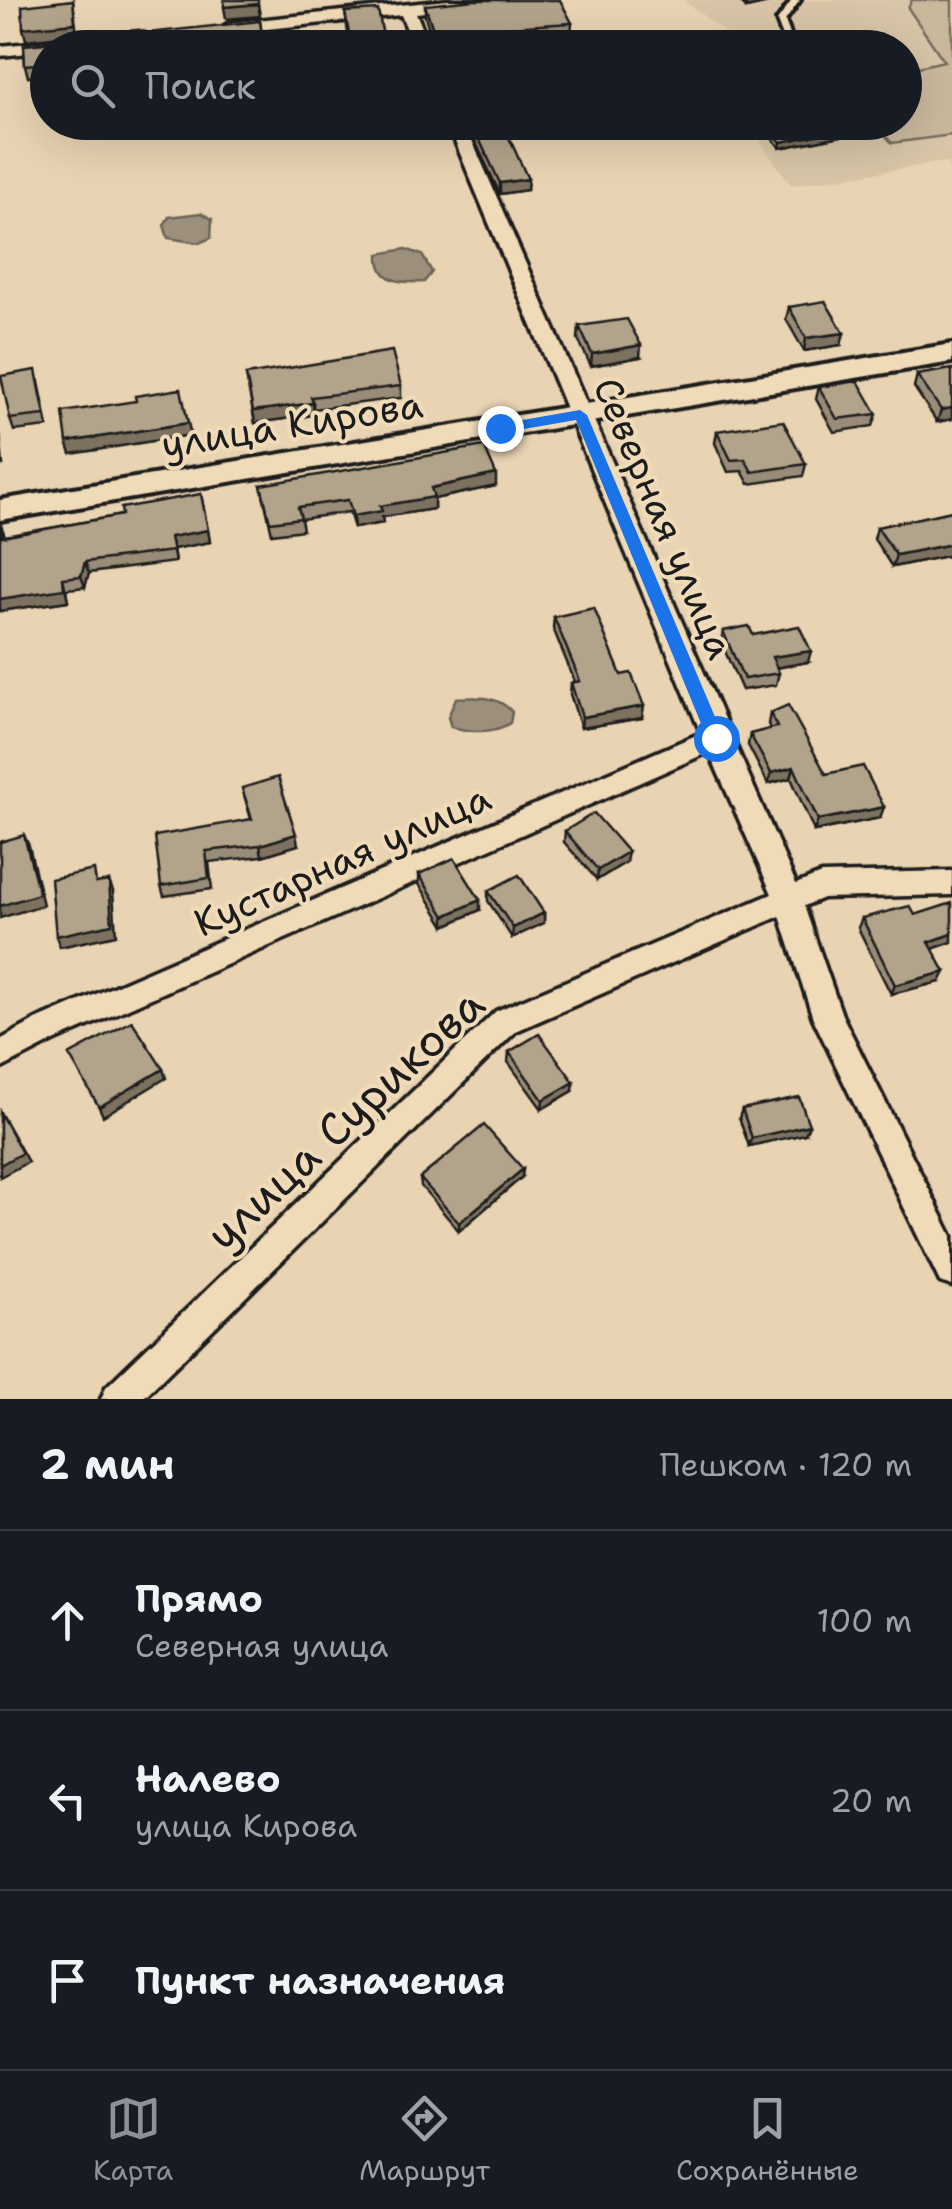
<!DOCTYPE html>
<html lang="ru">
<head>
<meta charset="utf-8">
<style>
  body { margin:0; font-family:"Shantell Sans",sans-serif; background:#242831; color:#f1f3f6 }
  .stop { position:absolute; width:30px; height:30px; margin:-22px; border:8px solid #1a73e8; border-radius:50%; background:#fff }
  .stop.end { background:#1a73e8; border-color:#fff; box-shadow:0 2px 10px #0008 }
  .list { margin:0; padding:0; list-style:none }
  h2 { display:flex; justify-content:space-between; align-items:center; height:130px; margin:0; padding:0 40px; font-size:42px }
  h2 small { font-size:32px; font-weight:400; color:#9ea1a6 }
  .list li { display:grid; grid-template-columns:65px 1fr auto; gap:30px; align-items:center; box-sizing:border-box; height:180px; padding:0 40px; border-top:2px solid #363941 }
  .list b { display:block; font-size:38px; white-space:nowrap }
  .list p { margin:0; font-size:32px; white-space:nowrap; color:#9ea1a6 }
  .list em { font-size:32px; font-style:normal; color:#9ea1a6 }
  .icon { flex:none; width:55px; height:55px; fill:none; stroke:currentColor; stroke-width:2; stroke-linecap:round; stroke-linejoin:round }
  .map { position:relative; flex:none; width:952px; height:1399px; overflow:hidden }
  .search { position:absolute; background:#171b24; box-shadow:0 10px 40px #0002; left:30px; right:30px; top:30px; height:110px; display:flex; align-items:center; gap:25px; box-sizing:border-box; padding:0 35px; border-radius:55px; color:#9ea1a6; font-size:38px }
  .sheet { height:670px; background:#171b24 }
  nav { display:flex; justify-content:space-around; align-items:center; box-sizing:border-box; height:140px; border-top:2px solid #363941; background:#171b24; font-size:28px; color:#9ea1a6 }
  nav a { display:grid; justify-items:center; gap:5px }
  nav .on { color:#8c9099 }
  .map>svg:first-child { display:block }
  .built { fill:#d8c5a7 }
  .green { fill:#cab89d; stroke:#736a5c; stroke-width:2.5 }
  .water { fill:#9c907b; stroke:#696255; stroke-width:2.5 }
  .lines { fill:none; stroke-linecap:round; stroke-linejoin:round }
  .service-casing { stroke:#1c1c1c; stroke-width:8 }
  .minor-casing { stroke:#1c1c1c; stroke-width:7 }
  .tertiary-casing { stroke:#1c1c1c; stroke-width:8 }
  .service { fill:#f0dbb9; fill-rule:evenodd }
  .minor { fill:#f0dbb9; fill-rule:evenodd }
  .tertiary { fill:#f0dbb9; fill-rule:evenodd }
  .wall { fill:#998c78; stroke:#1c1c1c; stroke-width:2.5 }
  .shaded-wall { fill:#7d7261; stroke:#1c1c1c; stroke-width:2.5 }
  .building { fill:#b2a38b; stroke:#1c1c1c; stroke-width:2.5 }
  .route { fill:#1a73e8 }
  .labels { text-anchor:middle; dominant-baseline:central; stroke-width:8; stroke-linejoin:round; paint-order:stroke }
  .street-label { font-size:38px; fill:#1c1c1c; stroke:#f0dbb9 }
  .near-street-label { font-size:45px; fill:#1c1c1c; stroke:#f0dbb9 }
</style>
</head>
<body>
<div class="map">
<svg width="952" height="1399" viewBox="0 0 952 1399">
  <rect width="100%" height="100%" fill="#e8d3b3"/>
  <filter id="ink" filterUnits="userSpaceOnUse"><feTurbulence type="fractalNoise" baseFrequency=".01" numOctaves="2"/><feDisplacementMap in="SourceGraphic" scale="20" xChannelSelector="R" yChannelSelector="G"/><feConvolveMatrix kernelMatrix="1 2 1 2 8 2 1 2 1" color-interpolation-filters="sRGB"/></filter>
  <g filter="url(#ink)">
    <polygon class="built" points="683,0 952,0 952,170 945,162 791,185 747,123 904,122 904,48 728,47 740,44"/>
    <polygon class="green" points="912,0 952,0 952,135 892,143 874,123 904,122 905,70 944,61 908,8"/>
    <g class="water">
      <polygon points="201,213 212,219 211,238 199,243 168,238 164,225 169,217"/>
      <path d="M 406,249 L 422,255 L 432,272 L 424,282 C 402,283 378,283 379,254 Z"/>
      <path d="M 456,698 C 477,697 498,695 512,712 L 510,723 C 493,734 470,732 451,727 L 448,717 Z"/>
    </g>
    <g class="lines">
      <g class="service-casing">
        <g id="service">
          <polygon points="792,0 800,0 785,21 795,48 787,48 777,21"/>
          <polygon points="857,122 866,122 868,125 864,128"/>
        </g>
      </g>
      <g class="minor-casing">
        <g id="minor">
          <polygon points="448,0 501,0 493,5 416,13 431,48 415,48 401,15 229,33 221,28 229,23"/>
          <polygon points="139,32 145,34 145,40 48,48 48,51 0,56 0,46"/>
          <polygon points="447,122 464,122 796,884 821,874 952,871 952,895 823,898 804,906 842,1015 952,1236 952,1286 940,1282 813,1018 780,916 516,1031 142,1399 101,1399 106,1387 496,1011 772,894 709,752 56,1040 0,1069 0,1040 36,1020 701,733"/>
        </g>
      </g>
      <g class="tertiary-casing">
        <polygon id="tertiary" points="952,344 952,362 0,520 0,500"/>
      </g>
      <use href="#service" class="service"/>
      <use href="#minor" class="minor"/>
      <use href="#tertiary" class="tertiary"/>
    </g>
    <g class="wall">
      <polygon points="738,0 781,0 746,8"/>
      <polygon points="425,5 572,23 571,34 498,39 502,48 435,48 425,16"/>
      <polygon points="345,12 383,36 384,48 350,48"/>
      <polygon points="260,21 264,48 110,48"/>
      <polygon points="76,40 78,48 48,48 48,75 28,77 25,65 24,45"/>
      <polygon points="466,122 502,122 527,190 500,194"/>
      <polygon points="759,122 860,122 862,132 780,148"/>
      <polygon points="789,307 841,345 804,351 786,319"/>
      <polygon points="579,326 640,357 591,366 578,339"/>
      <polygon points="246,375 401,386 401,398 313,409 314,415 255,423"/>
      <polygon points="917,375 952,419 937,422 914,387"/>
      <polygon points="39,382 48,427 14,431 10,419"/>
      <polygon points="819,387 877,414 873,426 834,432 816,399"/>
      <polygon points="717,431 806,464 803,476 749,484 742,471 728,472 715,443"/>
      <polygon points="261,485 496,486 434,499 434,509 382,517 383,523 354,528 349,512 301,519 303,530 272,534"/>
      <polygon points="201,494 210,542 173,549 175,562 89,573 85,587 66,589 68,601 0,611 1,525 5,536 122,515"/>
      <polygon points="952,511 952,555 892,567 874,539 877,527"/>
      <polygon points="554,617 621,675 642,718 581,728 570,694 571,683 575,682 553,628"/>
      <polygon points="723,631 808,662 777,668 779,673 776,685 742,690 721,642"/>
      <polygon points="770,713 826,774 880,818 814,831 791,778 768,784 748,745 750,734 770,729 768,724"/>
      <polygon points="242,788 298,845 262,856 209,862 212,889 164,896 161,886 251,819"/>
      <polygon points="565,831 626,862 597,880 564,842"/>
      <polygon points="419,874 480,910 445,926 419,884"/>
      <polygon points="488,891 544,913 544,923 512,938 488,901"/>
      <polygon points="862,918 932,949 940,982 891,994 858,928"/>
      <polygon points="509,1052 573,1091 542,1109 508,1062"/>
      <polygon points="742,1109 805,1134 749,1146 739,1118"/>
      <polygon points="522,1177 459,1231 421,1186 420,1178"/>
    </g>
    <g class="shaded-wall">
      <polygon points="73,0 77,34 26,40 23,28"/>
      <polygon points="757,0 781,0 746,8 747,2"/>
      <polygon points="258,4 260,16 226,19 224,7"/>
      <polygon points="863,126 862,132 780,148 781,142"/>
      <polygon points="528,179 527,190 500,194 500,183"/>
      <polygon points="844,333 841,345 804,351 806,338"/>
      <polygon points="641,345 640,357 591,366 592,354"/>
      <polygon points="313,403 314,415 255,423 253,411"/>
      <polygon points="952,408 952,419 937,422 941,410"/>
      <polygon points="188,423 191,435 71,454 67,442"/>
      <polygon points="0,433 3,465 0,465"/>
      <polygon points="496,474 496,486 434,499 434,509 382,517 383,523 354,528 353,516 380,506 431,488"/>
      <polygon points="208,530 210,542 173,549 175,562 170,537"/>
      <polygon points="952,544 952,555 892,567 896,555"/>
      <polygon points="85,562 89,573 85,587 81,576"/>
      <polygon points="63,578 68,601 0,611 0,599"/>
      <polygon points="811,651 808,662 769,669 772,657"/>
      <polygon points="644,706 642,718 581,728 582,717"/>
      <polygon points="794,767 791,778 768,784 771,773"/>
      <polygon points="884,807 880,818 814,831 818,820"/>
      <polygon points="296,834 298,845 262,856 260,845"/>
      <polygon points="24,835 29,846 43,905 0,918 0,906"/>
      <polygon points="628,852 626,862 597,880 598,870"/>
      <polygon points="109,881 113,891 116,935 60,947 56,936"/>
      <polygon points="480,900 480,910 445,926 445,916"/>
      <polygon points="544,913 544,923 512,938 513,928"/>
      <polygon points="952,934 952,942 924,952 929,942"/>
      <polygon points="945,972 940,982 891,994 895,985"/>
      <polygon points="163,1069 166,1078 103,1116 99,1107"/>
      <polygon points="574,1082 573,1091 542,1109 543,1100"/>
      <polygon points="0,1112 28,1162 0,1177"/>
      <polygon points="809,1125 805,1134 749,1146 752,1138"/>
      <polygon points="523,1169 522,1177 459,1231 459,1223"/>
    </g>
    <g class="building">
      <polygon points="73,0 75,23 23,28 22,6"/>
      <polygon points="224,0 258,0 258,4 224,7"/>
      <polygon points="475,0 560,0 572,23 494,28 502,48 439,48 425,5"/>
      <polygon points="378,10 383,36 350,39 345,12"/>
      <polygon points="260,21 262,37 252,37 254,48 110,48 109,37"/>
      <polygon points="76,40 76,48 48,48 48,63 25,65 24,45"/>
      <polygon points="471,122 502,122 528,179 500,183"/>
      <polygon points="765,122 860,122 863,126 781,142"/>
      <polygon points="825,301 844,333 806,338 789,307"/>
      <polygon points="627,319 641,345 592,354 579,326"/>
      <polygon points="392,351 401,386 311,397 313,403 253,411 246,375"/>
      <polygon points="952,369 952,408 941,410 917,375"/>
      <polygon points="36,370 45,415 10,419 1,376"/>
      <polygon points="858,381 877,414 837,419 819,387"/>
      <polygon points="181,389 188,423 67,442 63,412 136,401 135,396"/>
      <polygon points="783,421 806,464 752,472 745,459 731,460 717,431"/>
      <polygon points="484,446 496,474 431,488 434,497 380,506 382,511 353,516 348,500 298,507 301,518 270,522 261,485"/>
      <polygon points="201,494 208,530 170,537 173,551 85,562 81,576 63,578 64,589 0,599 0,526 1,525 2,537 122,515 121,508"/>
      <polygon points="952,511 952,544 896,555 877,527"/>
      <polygon points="594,608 621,675 631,673 644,706 582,717 571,683 580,681 554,617"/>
      <polygon points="749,626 753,635 799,626 811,651 772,657 779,673 744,679 723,631"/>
      <polygon points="788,705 826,774 863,766 884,807 818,820 794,767 771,773 750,734 777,727 770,713"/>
      <polygon points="278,777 296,834 260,845 206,851 209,878 161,886 155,836 252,819 242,788"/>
      <polygon points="594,813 628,852 598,870 565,831"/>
      <polygon points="24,835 39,894 0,906 0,842"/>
      <polygon points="454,858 480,900 445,916 419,874"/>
      <polygon points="94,870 96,883 109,881 112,924 56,936 51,879"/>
      <polygon points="519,875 544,913 513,928 488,891"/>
      <polygon points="952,903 952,934 929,942 945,972 895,985 862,918 910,906 915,915"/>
      <polygon points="132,1021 163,1069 99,1107 69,1055"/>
      <polygon points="539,1034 574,1082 543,1100 509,1052"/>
      <polygon points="799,1097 809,1125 752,1138 742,1109"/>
      <polygon points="0,1113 22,1153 0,1165"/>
      <polygon points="484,1125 523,1169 459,1223 420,1178"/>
    </g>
  </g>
  <polygon class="route" points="580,410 587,415 724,738 721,742 716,744 707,738 576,420 500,433 493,428 500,424"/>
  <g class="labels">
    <g class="street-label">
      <text transform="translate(292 424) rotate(-9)">улица Кирова</text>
      <text transform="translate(664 518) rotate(67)">Северная улица</text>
      <text transform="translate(342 860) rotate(-24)">Кустарная улица</text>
    </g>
    <g class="near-street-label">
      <text transform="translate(345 1119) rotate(-43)">улица Сурикова</text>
    </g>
  </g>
</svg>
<div class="stop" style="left:716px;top:738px"></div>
<div class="stop end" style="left:500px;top:428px"></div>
<div class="search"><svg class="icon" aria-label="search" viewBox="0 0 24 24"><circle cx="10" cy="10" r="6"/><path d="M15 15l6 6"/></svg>Поиск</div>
</div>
<section class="sheet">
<h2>2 мин<small>Пешком · 120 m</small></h2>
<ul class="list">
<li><svg class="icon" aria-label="ahead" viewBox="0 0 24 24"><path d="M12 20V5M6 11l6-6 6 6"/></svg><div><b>Прямо</b><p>Северная улица</p></div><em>100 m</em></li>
<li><svg class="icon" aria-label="left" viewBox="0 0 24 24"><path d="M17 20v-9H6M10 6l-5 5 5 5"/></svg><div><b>Налево</b><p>улица Кирова</p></div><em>20 m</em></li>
<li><svg class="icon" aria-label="arrive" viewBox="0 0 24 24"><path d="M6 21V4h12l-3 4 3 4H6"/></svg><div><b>Пункт назначения</b></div></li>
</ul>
</section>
<nav>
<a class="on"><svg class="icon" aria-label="map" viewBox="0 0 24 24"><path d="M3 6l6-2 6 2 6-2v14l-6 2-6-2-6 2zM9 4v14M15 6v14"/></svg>Карта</a>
<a><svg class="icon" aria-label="directions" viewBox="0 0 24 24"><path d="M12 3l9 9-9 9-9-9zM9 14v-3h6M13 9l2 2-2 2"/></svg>Маршрут</a>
<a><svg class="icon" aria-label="saved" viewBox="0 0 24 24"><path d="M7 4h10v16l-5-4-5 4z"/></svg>Сохранённые</a>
</nav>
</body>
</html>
